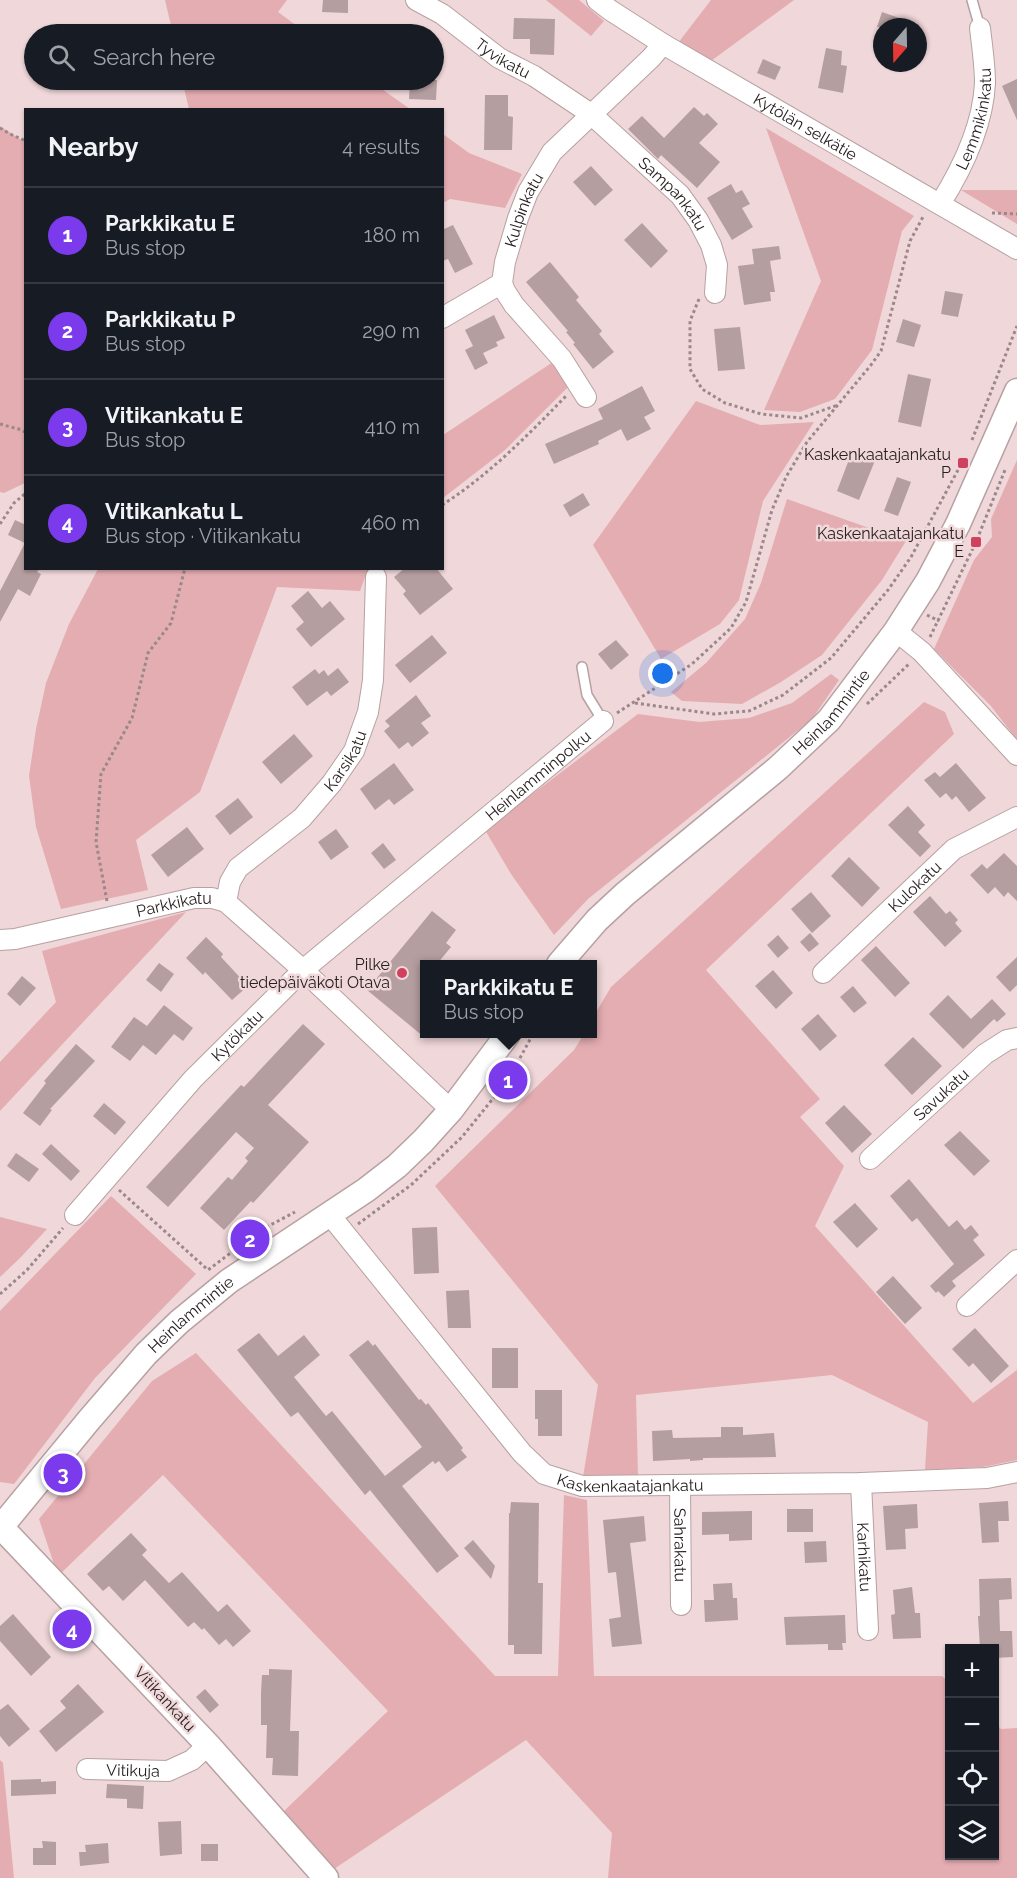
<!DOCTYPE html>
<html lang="en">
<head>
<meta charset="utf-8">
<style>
  body { margin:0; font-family:Raleway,sans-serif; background:#20242c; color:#f1f3f6 }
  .controls { position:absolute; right:18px; bottom:18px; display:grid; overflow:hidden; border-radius:0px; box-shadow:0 2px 4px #0004 }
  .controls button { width:54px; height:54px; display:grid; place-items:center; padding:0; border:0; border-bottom:2px solid #363941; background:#171b24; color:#f1f3f6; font:30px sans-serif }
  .compass { position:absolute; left:873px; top:18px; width:54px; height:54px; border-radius:50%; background:#171b24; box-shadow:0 2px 4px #0004; rotate:200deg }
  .you { position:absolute; left:663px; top:674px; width:21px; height:21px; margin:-15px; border:4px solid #fff; border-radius:50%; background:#1a73e8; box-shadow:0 0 0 9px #1a73e833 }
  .badge { display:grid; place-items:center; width:39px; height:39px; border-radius:50%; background:#7c3aed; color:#fff; font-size:20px; font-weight:700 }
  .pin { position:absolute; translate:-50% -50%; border:3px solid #fff; box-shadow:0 2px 6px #0006 }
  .popup { position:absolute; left:420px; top:960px; width:177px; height:78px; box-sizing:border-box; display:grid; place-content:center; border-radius:0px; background:#171b24; filter:drop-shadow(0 2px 4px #0005); font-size:20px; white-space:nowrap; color:#9ea1a6 }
  .popup b { font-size:22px; color:#f1f3f6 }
  .popup::after { content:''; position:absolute; left:50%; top:100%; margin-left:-12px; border:12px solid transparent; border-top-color:#171b24 }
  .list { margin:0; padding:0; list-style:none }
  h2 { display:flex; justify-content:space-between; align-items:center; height:78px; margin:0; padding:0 24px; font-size:26px }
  h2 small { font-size:20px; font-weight:400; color:#9ea1a6 }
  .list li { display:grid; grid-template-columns:39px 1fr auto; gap:18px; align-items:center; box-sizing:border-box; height:96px; padding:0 24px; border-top:2px solid #363941 }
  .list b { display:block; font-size:22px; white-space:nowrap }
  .list p { margin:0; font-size:20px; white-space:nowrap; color:#9ea1a6 }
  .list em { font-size:20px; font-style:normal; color:#9ea1a6 }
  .icon { flex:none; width:33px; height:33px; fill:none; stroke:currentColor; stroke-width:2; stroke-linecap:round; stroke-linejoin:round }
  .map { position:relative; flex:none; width:1017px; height:1878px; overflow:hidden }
  .search { position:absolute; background:#171b24; box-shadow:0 2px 4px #0004; left:24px; top:24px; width:420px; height:66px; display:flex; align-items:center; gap:15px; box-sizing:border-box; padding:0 21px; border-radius:33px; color:#9ea1a6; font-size:22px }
  .panel { position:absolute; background:#171b24; box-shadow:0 2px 4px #0004; left:24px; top:108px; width:420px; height:462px; border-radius:0px }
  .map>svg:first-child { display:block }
  .green { fill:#e4adb2 }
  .building { fill:#b59ea0 }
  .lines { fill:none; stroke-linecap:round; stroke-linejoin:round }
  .service-casing { stroke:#b7a1a2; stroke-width:12 }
  .minor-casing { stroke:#b7a1a2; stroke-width:22 }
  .tertiary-casing { stroke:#b7a1a2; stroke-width:27 }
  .path { stroke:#9a888a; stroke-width:3; stroke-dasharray:3 3; stroke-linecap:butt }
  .service { stroke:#fff; stroke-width:9 }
  .minor { stroke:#fff; stroke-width:20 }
  .tertiary { stroke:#fff; stroke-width:24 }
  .poi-dot { fill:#d0415f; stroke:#f0d7d9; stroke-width:2 }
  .labels { text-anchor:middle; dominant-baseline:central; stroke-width:5; stroke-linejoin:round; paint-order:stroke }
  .street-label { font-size:16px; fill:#282020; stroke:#f0d7d9 }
  .poi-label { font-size:16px; fill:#282020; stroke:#f0d7d9; text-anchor:end }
</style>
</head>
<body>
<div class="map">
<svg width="1017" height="1878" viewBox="0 0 1017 1878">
  <rect width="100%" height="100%" fill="#f0d7d9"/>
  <g class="green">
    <polygon points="165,0 287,0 278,12 308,34 173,34"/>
    <polygon points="546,0 579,0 604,21 591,36"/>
    <polygon points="711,0 794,0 711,61 678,43"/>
    <polygon points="182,80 369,80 410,109 189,109"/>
    <polygon points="0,126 26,143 25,483 4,493 0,492"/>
    <polygon points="766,128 914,216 902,231 872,350 835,399 800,412 764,410 821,281"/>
    <polygon points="443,134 469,153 522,174 505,208 450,199 443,203"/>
    <polygon points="961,190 1017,190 1017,224"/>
    <polygon points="553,362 571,384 505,450 443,498 443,435"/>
    <polygon points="696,401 760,425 814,422 763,501 739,600 720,624 661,659 593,545"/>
    <polygon points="1017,460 1017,740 991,706 934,649 974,560 992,537 991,519"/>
    <polygon points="787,499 906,541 882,580 822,655 781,682 742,704 682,701 671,692 706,663 745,619 761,583"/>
    <polygon points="98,569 368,569 360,591 277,587 200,792 136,840 148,890 61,909 36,827 29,776 36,729 46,683 69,624"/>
    <polygon points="831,674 839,680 812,719 588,899 554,935 511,874 485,830 638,714 699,722 749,718 792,703"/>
    <polygon points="924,702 945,712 954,734 706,970 820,1099 800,1117 844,1166 815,1226 973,1403 1017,1370 1017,1460 983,1467 925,1470 928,1422 832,1375 636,1395 638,1475 583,1477 598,1385 435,1186 574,1050 584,1034 592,1034 592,1019 611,987"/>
    <polygon points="186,912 0,1111 0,1062 56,1002 42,951"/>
    <polygon points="111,1196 196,1274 95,1378 14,1484 0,1482 0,1311"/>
    <polygon points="0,1217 47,1229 20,1258 0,1277"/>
    <polygon points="196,1353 495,1676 558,1676 564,1495 587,1500 594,1676 942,1676 950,1683 950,1856 994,1856 995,1723 1001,1729 1017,1728 1017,1878 608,1878 612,1833 526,1740 334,1869 283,1812 388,1711 163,1475 58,1576 39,1519 152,1381"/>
    <polygon points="0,1760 3,1763 14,1878 0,1878"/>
  </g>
  <g class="building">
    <polygon points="323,0 348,0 348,13 322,12"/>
    <polygon points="882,12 919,25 918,27 877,27"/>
    <polygon points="514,18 555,19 554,55 530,54 530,39 513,39"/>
    <polygon points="826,48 842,51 841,65 847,66 843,93 818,88"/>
    <polygon points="763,59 781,67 775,80 757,73"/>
    <polygon points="1017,79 1017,120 1002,86"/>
    <polygon points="410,80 437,80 436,100 409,99"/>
    <polygon points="485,95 508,95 508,116 513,117 512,150 484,150"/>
    <polygon points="694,107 704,116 707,113 718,124 699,143 720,162 697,188 661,155 658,159 628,129 642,116 664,138"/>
    <polygon points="591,166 613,190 595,206 573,182"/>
    <polygon points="731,184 736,193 742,190 750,204 742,208 753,227 732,240 707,198"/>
    <polygon points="642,223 668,251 651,268 624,240"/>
    <polygon points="453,225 473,264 455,273 448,259 442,261 442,230"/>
    <polygon points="779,246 781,259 770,261 775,292 770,292 771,301 744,305 738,266 754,264 752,249"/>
    <polygon points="550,262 579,297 576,300 602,331 599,334 614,352 593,369 573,344 575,343 566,332 568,331 526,282"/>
    <polygon points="945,291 963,294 958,317 941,314"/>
    <polygon points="494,315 505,338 496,342 498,346 483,353 488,363 475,370 465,350 473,346 465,330"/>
    <polygon points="903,319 921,325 914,347 896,342"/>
    <polygon points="740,327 745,369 718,371 714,329"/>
    <polygon points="908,374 931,379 921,427 898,422"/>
    <polygon points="642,386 655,411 644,417 651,429 627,441 621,429 598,441 599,444 554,464 545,444 603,419 598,409"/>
    <polygon points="853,449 876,458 859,500 837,491"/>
    <polygon points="897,477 911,482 898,516 884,511"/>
    <polygon points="583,493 590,505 570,517 563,505"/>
    <polygon points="15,520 26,525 26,568 40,568 37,572 41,574 30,596 18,589 0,622 0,591 25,543 8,535"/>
    <polygon points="405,568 436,568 453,589 420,615 403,594 406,591 394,577"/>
    <polygon points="308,591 322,608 330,601 345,619 311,647 296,629 304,622 291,606"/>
    <polygon points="432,635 447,653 410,683 395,665"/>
    <polygon points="616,640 629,655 611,670 598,654"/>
    <polygon points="338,668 349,682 331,696 327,691 307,706 292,687 315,669 319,674 324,670 328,676"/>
    <polygon points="416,695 431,716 421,723 429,733 412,747 408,742 399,749 384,731 390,726 385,721"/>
    <polygon points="294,734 313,756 281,784 262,762"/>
    <polygon points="394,763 414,790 394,805 389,799 375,810 360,789"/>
    <polygon points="956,763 986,798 969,812 956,796 952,800 946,793 940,798 924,780 935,772 940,777"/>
    <polygon points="238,798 253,817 230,835 215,816"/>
    <polygon points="908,806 925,825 918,832 931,846 920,857 888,825"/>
    <polygon points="187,827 204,849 168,877 151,855"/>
    <polygon points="336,829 349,847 331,860 318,842"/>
    <polygon points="383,843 396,860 384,869 371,853"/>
    <polygon points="1004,853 1017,866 1017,901 1008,892 1004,897 995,887 988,894 970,875 982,864 987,869"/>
    <polygon points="849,857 880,888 862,907 831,876"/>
    <polygon points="811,892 831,916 812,933 791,909"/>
    <polygon points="930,896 946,914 950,911 958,920 955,923 962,931 945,947 913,912"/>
    <polygon points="432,911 456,930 446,943 451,947 437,964 424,964 424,1037 367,990"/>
    <polygon points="810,933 819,944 809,952 800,942"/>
    <polygon points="778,935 789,948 778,958 767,945"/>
    <polygon points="206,937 223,954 221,957 248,986 232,1000 205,972 203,975 186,958"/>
    <polygon points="876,946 910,983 895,997 861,960"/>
    <polygon points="1017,957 1017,985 1010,992 996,977"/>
    <polygon points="159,963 174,974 161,992 146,980"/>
    <polygon points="773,970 793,993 776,1009 755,986"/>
    <polygon points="22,976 36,988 20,1006 7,994"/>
    <polygon points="853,986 867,1003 854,1013 840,997"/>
    <polygon points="948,995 971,1019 992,999 1006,1014 997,1022 994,1019 963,1049 929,1014"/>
    <polygon points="164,1005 193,1028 183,1041 174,1034 156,1055 143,1045 130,1061 111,1047 134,1017 147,1026"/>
    <polygon points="818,1014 837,1036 820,1051 801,1029"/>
    <polygon points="303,1024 325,1044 268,1105 309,1142 253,1203 251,1201 224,1230 200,1208 228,1177 232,1180 248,1161 245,1158 254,1148 236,1132 168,1207 146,1187 241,1085 244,1087"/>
    <polygon points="913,1037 942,1066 912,1095 884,1065"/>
    <polygon points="76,1044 95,1061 50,1109 52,1110 40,1126 23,1113 46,1083 44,1081"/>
    <polygon points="104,1103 126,1122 115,1135 93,1116"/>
    <polygon points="844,1105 872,1134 852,1153 825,1123"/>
    <polygon points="960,1131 990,1161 974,1176 944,1145"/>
    <polygon points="51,1144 80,1171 71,1181 42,1154"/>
    <polygon points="16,1153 39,1169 29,1182 7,1166"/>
    <polygon points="909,1179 949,1227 957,1220 965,1230 971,1225 979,1235 973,1240 985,1255 952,1281 956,1286 944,1297 938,1291 936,1293 930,1286 954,1264 917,1218 912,1222 890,1196"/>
    <polygon points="855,1203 878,1229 857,1248 833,1222"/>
    <polygon points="437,1227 439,1273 414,1274 412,1228"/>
    <polygon points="893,1276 922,1308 905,1324 876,1292"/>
    <polygon points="469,1290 471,1328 448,1328 446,1291"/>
    <polygon points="975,1328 1009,1366 991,1383 973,1363 969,1367 952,1349"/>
    <polygon points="259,1333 278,1356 304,1335 320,1355 294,1377 326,1416 332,1411 385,1476 422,1447 349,1355 368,1340 373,1346 375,1344 419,1400 421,1399 426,1405 428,1403 463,1448 461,1450 467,1457 447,1472 439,1461 435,1464 433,1461 402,1486 459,1556 437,1573 370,1490 365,1495 298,1412 291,1417 237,1350"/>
    <rect x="492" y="1348" width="26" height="40"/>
    <polygon points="535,1390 562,1390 562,1436 538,1436 538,1419 535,1419"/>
    <polygon points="721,1427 743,1427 743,1435 774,1433 776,1457 703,1458 703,1460 690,1461 690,1459 653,1461 652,1431 672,1430 673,1438 721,1437"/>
    <polygon points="1008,1501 1009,1521 998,1521 999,1542 982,1543 979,1503"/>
    <polygon points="511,1502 539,1503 538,1583 543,1583 542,1654 514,1654 514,1645 508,1645 509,1513 510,1513"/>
    <polygon points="917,1504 918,1528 905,1529 906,1549 886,1550 883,1506"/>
    <rect x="787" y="1509" width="26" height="23"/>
    <polygon points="752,1511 752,1540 729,1541 729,1534 702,1535 702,1512"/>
    <polygon points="644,1516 646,1541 630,1543 642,1644 612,1647 609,1619 621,1617 616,1572 608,1573 603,1520"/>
    <polygon points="131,1533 147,1550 142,1555 169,1583 182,1572 218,1612 227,1604 251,1631 233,1647 226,1639 219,1645 204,1628 202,1630 194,1622 188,1627 145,1580 123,1601 109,1586 103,1591 87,1574"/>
    <polygon points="473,1540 495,1566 491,1579 464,1548"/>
    <polygon points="826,1541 827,1562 805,1563 804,1542"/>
    <polygon points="1011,1578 1012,1599 999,1600 1000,1631 1012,1631 1013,1657 994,1658 994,1648 980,1648 978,1616 980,1616 979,1579"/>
    <polygon points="732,1583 733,1598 737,1598 738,1620 705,1622 704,1600 714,1600 713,1584"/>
    <polygon points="912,1587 915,1613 920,1613 921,1638 893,1639 891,1615 895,1614 893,1590"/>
    <polygon points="13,1614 51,1657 31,1676 0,1641 0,1626"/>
    <polygon points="845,1615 846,1643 842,1643 843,1650 828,1650 828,1644 786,1645 784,1617"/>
    <polygon points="269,1669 292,1670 290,1731 299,1731 298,1776 272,1775 273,1758 266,1758 267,1725 261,1725 261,1693 262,1675 269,1675"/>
    <polygon points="78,1684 104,1712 56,1752 39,1731 66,1708 60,1701"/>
    <polygon points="205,1689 219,1705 210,1713 196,1697"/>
    <polygon points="8,1704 30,1729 9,1747 0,1736 0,1710"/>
    <polygon points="41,1779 41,1782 56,1781 56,1794 11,1796 11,1780"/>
    <polygon points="107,1784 144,1786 143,1809 127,1808 127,1799 106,1798"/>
    <polygon points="181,1821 182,1854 160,1856 158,1822"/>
    <polygon points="42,1841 56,1842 56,1865 33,1865 33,1848 43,1848"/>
    <polygon points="108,1843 109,1863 80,1866 79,1852 86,1852 85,1845"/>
    <rect x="201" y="1844" width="17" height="17"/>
  </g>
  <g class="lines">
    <g class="service-casing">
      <g id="service">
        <polyline points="972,0 980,28"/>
        <polyline points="582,667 587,695 603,721"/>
      </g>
    </g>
    <g class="minor-casing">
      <g id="minor">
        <path id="s1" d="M 416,0 L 442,14 L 499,58 L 534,76 L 591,114 L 680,195 L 698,220 L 711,245 L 717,265 L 715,293"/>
        <path id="s2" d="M 597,0 L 610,10 L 663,44 L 1017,249"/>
        <path id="s3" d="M 940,204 C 962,169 983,126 985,83 C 985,65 982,46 980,28"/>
        <polyline points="442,318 502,283"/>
        <path id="s4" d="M 586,397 L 562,359 L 514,305 L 505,291 L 502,283 L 505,262 L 518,218 L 528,192 L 552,152 L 651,58 L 663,44"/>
        <polyline points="896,631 922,652 1017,755"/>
        <path id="s5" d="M 226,902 L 230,882 L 238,868 L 302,818 L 332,783 L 354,751 L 368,712 L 373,680 L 376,577"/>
        <path id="s6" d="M 0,940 L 15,939 L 194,898 L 212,898 L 226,902 L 303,970 L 451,1110"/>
        <path id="s7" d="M 823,973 L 954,849 L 1017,817"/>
        <path id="s8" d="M 870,1159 L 985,1054 L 1007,1040 L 1017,1038"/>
        <path id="s9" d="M 75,1215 L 193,1079 L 303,970 L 603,721"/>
        <path id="s10" d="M 330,1215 L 522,1453 L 544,1474 L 582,1486 L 861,1483 L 987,1478 L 1017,1472"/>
        <polyline points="967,1306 1017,1260"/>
        <path id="s11" d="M 861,1483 L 868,1630"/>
        <path id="s12" d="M 680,1485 L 681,1605"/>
        <path id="s13" d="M 87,1769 L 168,1771 L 192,1760 L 208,1745"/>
      </g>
    </g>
    <g class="tertiary-casing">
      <g id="tertiary">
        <path id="s14" d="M 559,964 L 597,920 L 625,894 L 778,768 L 829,720 L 896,631 L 928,581 L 958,524 L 1017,391"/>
        <path id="s15" d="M 326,1878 L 208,1745 L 1,1527 L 89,1420 L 146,1354 L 179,1322 L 229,1281 L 366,1190 L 397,1166 L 423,1141 L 451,1110 L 508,1034"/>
      </g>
    </g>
    <g class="path">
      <polyline points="0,128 10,134 26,141"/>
      <polyline points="992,213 1017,214"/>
      <polyline points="699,299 690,321 690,369 702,389 725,403 761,414 801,418 838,405"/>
      <polyline points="0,424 22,430 26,433"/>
      <polyline points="972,440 1017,326"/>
      <path d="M 442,505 C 489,475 528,435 566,396"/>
      <polyline points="0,524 14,503 26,493"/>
      <polyline points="927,615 939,621"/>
      <polyline points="930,637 976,542 1005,470"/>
      <polyline points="635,703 714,714 749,711 783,695 831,658 888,590 911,557 958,470"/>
      <polyline points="867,704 910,663"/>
      <polyline points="617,713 692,664 731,628 746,602 772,510 786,477 807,442 871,365 881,351 910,241 924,215"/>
      <polyline points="107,901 96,842 101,774 132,718 148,653 171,623 185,568"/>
      <polyline points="119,1190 208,1270 261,1230 295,1212"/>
      <polyline points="358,1224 411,1185 462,1137 508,1080 533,1034"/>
      <polyline points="0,1294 27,1270 63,1228"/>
    </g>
    <use href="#service" class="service"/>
    <use href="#minor" class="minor"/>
    <use href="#tertiary" class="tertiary"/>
  </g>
  <g class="poi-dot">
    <rect x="957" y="457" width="12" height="12" rx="3"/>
    <rect x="970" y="536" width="12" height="12" rx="3"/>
    <circle cx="402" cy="973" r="6"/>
  </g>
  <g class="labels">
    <g class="street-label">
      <text stroke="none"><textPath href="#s1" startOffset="105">Tyvikatu</textPath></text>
      <text stroke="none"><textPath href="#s3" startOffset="93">Lemmikinkatu</textPath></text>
      <text stroke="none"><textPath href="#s2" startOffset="244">Kytölän selkätie</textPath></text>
      <text stroke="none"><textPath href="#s1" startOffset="324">Sampankatu</textPath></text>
      <text stroke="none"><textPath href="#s4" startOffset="219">Kulpinkatu</textPath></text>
      <text stroke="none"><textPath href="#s14" startOffset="372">Heinlammintie</textPath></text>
      <text stroke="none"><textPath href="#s5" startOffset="190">Karsikatu</textPath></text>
      <text stroke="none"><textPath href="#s9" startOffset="640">Heinlamminpolku</textPath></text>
      <text stroke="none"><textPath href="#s7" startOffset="126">Kulokatu</textPath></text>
      <text stroke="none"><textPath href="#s6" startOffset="178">Parkkikatu</textPath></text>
      <text stroke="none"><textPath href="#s9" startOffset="242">Kytökatu</textPath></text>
      <text stroke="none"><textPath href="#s8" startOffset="96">Savukatu</textPath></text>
      <text stroke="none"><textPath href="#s15" startOffset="764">Heinlammintie</textPath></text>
      <text stroke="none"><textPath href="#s10" startOffset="424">Kaskenkaatajankatu</textPath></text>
      <text stroke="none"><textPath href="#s12" startOffset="60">Sahrakatu</textPath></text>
      <text stroke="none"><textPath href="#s11" startOffset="74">Karhikatu</textPath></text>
      <text transform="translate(165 1699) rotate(47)">Vitikankatu</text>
      <text stroke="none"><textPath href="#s13" startOffset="46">Vitikuja</textPath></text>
    </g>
    <g class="poi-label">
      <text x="951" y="454">Kaskenkaatajankatu<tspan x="951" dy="18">P</tspan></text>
      <text x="964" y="533">Kaskenkaatajankatu<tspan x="964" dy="18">E</tspan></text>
      <text x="390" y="964">Pilke<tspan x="390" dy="18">tiedepäiväkoti Otava</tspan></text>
    </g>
  </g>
</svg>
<div class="controls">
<button>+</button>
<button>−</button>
<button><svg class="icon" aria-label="locate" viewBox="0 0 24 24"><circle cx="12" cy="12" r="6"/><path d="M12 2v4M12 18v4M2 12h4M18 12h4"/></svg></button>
<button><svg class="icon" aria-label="layers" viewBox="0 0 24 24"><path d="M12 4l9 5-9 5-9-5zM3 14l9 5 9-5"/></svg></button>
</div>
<svg class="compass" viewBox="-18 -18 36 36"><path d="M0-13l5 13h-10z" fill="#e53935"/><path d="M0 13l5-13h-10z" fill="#9ea1a6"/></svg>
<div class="you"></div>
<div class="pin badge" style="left:508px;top:1080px">1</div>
<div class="popup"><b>Parkkikatu E</b>Bus stop</div>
<div class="pin badge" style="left:250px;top:1239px">2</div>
<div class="pin badge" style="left:63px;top:1473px">3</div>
<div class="pin badge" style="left:72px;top:1629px">4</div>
<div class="search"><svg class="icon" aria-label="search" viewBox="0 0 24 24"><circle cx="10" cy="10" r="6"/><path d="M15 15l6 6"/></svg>Search here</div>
<section class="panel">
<h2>Nearby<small>4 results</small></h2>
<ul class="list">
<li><span class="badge">1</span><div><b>Parkkikatu E</b><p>Bus stop</p></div><em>180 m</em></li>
<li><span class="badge">2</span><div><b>Parkkikatu P</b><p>Bus stop</p></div><em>290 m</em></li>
<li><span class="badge">3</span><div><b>Vitikankatu E</b><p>Bus stop</p></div><em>410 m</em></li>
<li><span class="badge">4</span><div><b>Vitikankatu L</b><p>Bus stop · Vitikankatu</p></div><em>460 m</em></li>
</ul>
</section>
</div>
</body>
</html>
